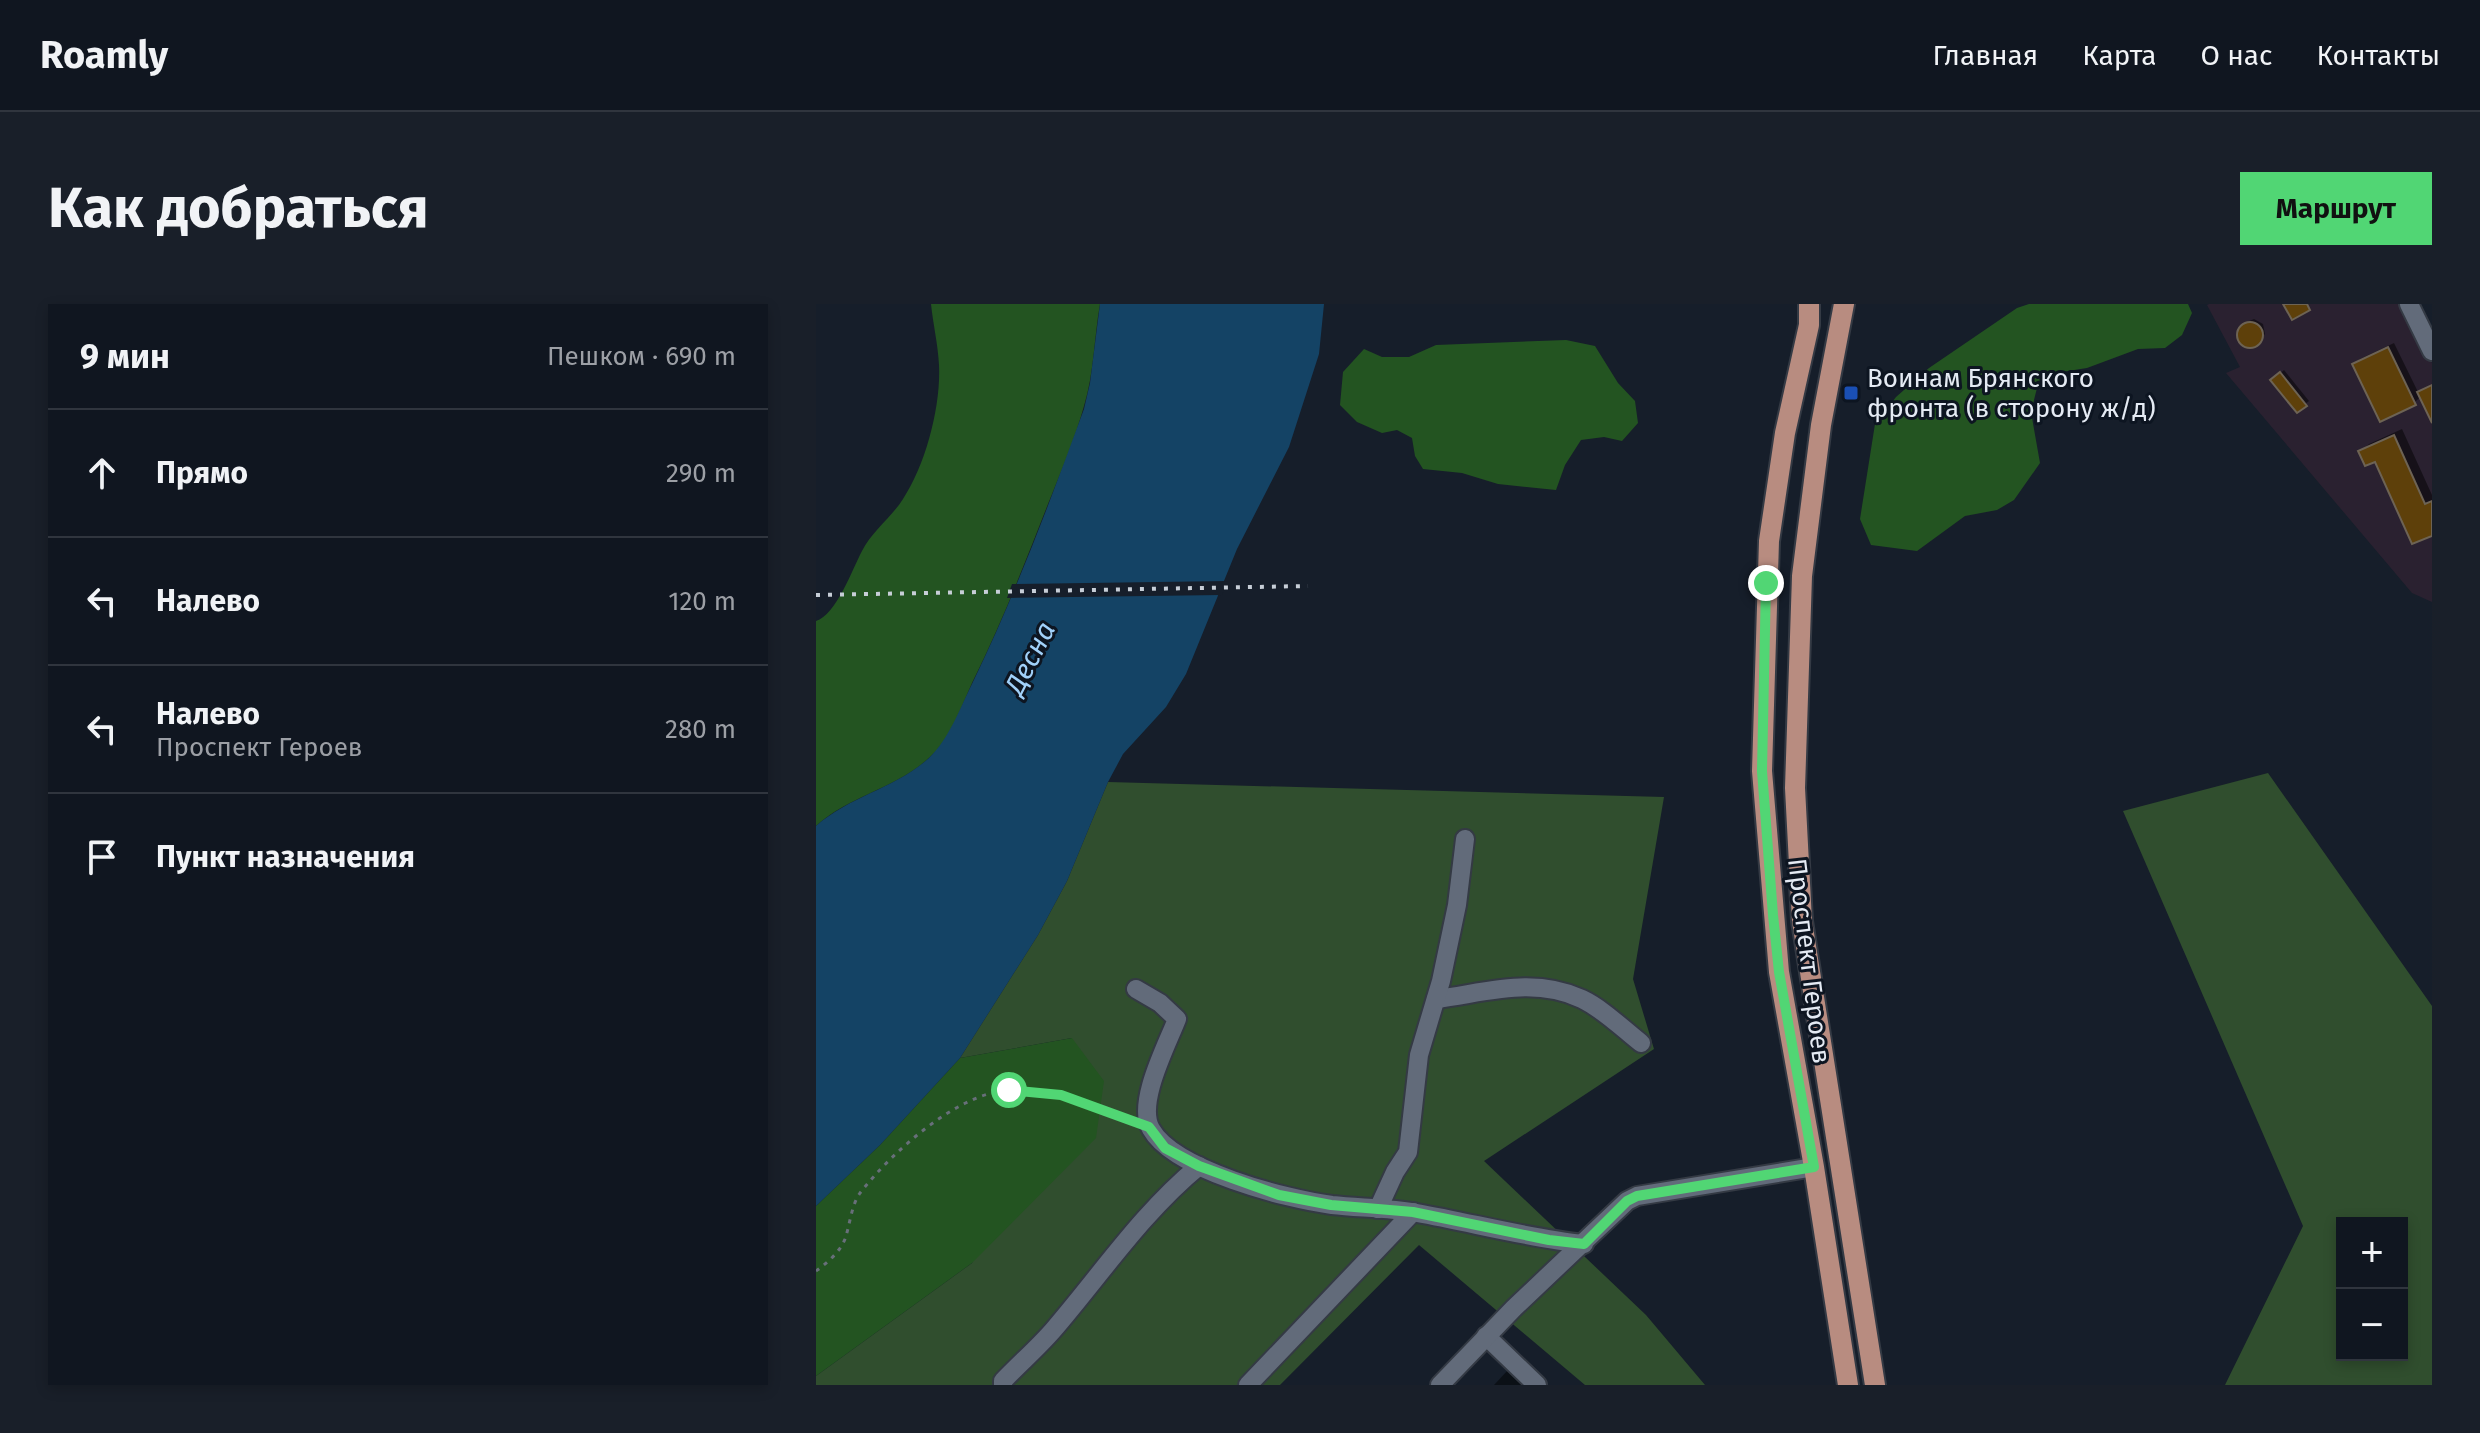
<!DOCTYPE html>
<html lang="ru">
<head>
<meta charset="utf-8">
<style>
  body { margin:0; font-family:"Fira Sans",sans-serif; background:#191f29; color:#f1f3f6 }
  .controls { position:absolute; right:24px; bottom:24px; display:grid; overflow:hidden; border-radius:0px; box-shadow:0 4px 12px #0003 }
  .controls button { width:72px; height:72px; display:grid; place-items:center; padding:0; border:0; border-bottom:2px solid #30353e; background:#101620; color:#f1f3f6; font:40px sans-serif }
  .stop { position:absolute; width:24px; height:24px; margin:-18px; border:6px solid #51d674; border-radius:50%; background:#fff }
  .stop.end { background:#51d674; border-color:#fff; box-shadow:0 2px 8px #0008 }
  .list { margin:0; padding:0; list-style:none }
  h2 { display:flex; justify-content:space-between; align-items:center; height:104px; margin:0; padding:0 32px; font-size:34px }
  h2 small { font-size:26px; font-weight:400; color:#9c9fa5 }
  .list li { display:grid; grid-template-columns:52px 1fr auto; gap:24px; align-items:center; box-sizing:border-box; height:128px; padding:0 32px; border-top:2px solid #30353e }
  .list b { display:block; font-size:30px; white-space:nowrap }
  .list p { margin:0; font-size:26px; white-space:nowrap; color:#9c9fa5 }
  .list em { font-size:26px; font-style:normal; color:#9c9fa5 }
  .icon { flex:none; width:44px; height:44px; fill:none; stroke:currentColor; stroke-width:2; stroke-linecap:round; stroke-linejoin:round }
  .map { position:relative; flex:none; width:1616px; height:1081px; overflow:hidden; border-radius:0px }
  header { display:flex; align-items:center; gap:48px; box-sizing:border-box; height:112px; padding:0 40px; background:#101620; border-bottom:2px solid #30353e }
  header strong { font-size:38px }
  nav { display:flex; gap:44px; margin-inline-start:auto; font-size:28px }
  .intro { display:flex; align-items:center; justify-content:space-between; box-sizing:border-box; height:192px; padding:0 48px }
  h1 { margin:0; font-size:56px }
  .button { padding:20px 36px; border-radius:0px; background:#51d674; color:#111; font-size:28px; font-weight:700 }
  main { display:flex; gap:48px; padding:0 48px }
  aside { flex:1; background:#101620; border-radius:0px; box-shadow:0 4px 12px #0003 }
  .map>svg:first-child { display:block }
  .industrial { fill:#2a2130 }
  .green { fill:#304e2e; fill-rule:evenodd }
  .forest { fill:#235421 }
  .water { fill:#144365 }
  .pier { fill:#161e2a }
  .shadow { fill:#0007 }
  .building { fill:#5e400a; stroke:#6d6354; stroke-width:2 }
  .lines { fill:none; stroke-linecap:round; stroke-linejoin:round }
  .minor-casing { stroke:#343a44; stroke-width:22 }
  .major-casing { stroke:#343a44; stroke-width:24 }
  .path { stroke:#686f7a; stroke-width:3; stroke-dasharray:4 6; stroke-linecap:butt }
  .minor { stroke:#626b7a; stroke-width:18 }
  .major { stroke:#b88c80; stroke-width:20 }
  .rail { stroke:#c7ced7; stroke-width:4; stroke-dasharray:4 8; stroke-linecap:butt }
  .route { stroke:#51d674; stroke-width:10 }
  .transit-dot { fill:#1a4fb4; stroke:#0d1521; stroke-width:3 }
  .labels { text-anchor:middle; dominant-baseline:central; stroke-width:6; stroke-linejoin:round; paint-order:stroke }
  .poi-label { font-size:26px; fill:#e4eaf3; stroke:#0d1521; text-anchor:start }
  .street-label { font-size:26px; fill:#e4eaf3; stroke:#0d1521 }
  .water-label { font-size:28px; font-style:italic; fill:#a1d1fa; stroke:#0d1521 }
</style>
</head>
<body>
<header>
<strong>Roamly</strong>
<nav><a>Главная</a><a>Карта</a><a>О нас</a><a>Контакты</a></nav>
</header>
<div class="intro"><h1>Как добраться</h1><a class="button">Маршрут</a></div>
<main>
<aside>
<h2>9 мин<small>Пешком · 690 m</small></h2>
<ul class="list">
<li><svg class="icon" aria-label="ahead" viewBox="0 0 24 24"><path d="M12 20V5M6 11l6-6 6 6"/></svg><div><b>Прямо</b></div><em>290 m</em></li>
<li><svg class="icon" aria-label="left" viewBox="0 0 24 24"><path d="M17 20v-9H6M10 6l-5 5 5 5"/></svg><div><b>Налево</b></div><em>120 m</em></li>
<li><svg class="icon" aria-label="left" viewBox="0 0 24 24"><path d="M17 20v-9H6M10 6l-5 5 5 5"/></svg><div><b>Налево</b><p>Проспект Героев</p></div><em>280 m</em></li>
<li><svg class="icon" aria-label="arrive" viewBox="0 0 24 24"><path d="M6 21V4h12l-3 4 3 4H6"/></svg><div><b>Пункт назначения</b></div></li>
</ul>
</aside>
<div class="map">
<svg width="1616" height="1081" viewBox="0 0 1616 1081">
  <rect width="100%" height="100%" fill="#161e2a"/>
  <polygon class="industrial" points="1393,0 1590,0 1616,59 1616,298 1596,289 1410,69 1424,63 1391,1"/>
  <g class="green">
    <path d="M 1452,469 L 1616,702 L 1616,1081 L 1409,1081 L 1487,922 L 1307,507 ZM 1586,919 L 1586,1051 L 1526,1051 L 1526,919 Z"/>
    <polygon points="292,478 848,493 817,675 838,745 668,857 830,1011 889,1081 769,1081 603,941 464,1081 0,1081 0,1072 156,959 256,734 144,754 222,631 251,577"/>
  </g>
  <g class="forest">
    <path d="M 115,0 L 284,0 C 278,34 278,69 268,102 C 259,135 245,168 232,200 C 208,261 185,321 156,379 C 145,404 134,435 114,453 C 80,485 34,491 0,522 L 0,317 C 20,311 36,266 46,247 C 56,227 75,214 87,195 C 110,160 125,102 123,61 C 122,40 117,20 115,0 Z"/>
    <polygon points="1213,0 1372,0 1376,9 1366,31 1349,44 1322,45 1271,64 1239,69 1222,80 1215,108 1224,159 1198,196 1181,206 1149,212 1101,247 1055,241 1044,215 1059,120 1080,93 1113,64 1201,4"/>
    <polygon points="750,36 779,42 802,79 819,97 822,119 806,137 788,133 765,136 749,161 740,186 682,180 646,169 607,165 599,152 596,134 581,126 566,129 541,118 524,101 527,68 548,45 566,53 593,53 620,41"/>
    <polygon points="256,734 288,777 280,834 156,959 0,1072 0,902 64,841 144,754"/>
  </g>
  <path class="water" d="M 284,0 L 508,0 L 503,50 L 473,143 L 421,245 L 370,370 L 350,403 L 307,450 L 292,478 L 251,577 L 222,631 L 144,754 L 64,841 L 0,902 L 0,522 C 34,492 80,484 113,454 C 133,435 144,404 156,380 C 199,291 234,198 268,105 L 274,79 Z"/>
  <polygon class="pier" points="412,277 406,291 191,294 196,280"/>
  <g class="shadow">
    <polygon points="1438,15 1447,20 1449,30 1440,40 1429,41 1424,36 1423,29 1431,18"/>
    <polygon points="1578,39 1603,90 1616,81 1616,114 1605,92 1598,99 1538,61 1544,55"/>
    <polygon points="1468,66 1493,97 1481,106 1457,76"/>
    <polygon points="1586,125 1616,191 1616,229 1560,155 1545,148 1553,140"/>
    <polygon points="692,1066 708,1081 678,1081"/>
  </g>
  <g class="building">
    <polygon points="1467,0 1491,0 1494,6 1476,16"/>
    <circle cx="1434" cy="31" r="13"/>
    <polygon points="1572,43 1600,101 1564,118 1536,60"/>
    <polygon points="1464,68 1491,102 1481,109 1454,76"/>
    <polygon points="1616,81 1616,119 1601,88"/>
    <polygon points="1578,131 1609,200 1616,197 1616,232 1596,240 1559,158 1549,162 1542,147"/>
  </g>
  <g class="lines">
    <g class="minor-casing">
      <g id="minor">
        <polyline points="1593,0 1616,47"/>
        <path d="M 320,685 L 344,699 L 361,715 C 351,741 320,799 335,825 C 358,866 470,895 516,901 C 544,904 573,904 601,909 C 657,919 712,934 768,940"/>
        <path d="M 620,695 C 669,689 717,672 766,695 C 787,705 807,725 825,739"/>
        <polyline points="562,905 579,868 592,848 603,751 625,677 641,601 649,535"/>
        <polyline points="670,1032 721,1081"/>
        <path d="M 187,1081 L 187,1077 C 204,1059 223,1043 239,1024 C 286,969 327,908 383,862"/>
        <polyline points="432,1081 597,908"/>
        <polyline points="624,1081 698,1004 811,897 821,892 998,863"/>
      </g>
    </g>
    <g class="major-casing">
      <g id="major">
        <polyline points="993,0 993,21 969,129 953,237 946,467 963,668 998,863 1032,1081"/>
        <polyline points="1028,0 1005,121 986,272 979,484 986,617 1059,1081"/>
      </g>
    </g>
    <path class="path" d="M 0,967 C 11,959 24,948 29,935 C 34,921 35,902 44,889 C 75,849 141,789 193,786 C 236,784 279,802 318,817"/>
    <use href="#minor" class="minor"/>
    <use href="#major" class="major"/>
    <polyline class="rail" points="0,291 492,282"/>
  </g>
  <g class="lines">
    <polyline class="route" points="193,786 245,791 333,823 349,844 383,862 463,891 515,901 597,908 733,936 768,940 811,897 821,892 998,863 963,668 957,611 946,467 950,279"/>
  </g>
  <rect class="transit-dot" x="1027" y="81" width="16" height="16" rx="4"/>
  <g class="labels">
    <g class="poi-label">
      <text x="1051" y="74">Воинам Брянского<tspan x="1051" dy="30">фронта (в сторону ж/д)</tspan></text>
    </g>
    <g class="street-label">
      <text transform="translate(993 657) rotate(83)">Проспект Героев</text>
    </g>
    <g class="water-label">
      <text transform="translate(214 354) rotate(-63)">Десна</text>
    </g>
  </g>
</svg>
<div class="controls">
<button>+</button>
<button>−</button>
</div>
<div class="stop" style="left:193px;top:786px"></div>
<div class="stop end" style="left:950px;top:279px"></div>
</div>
</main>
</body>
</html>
